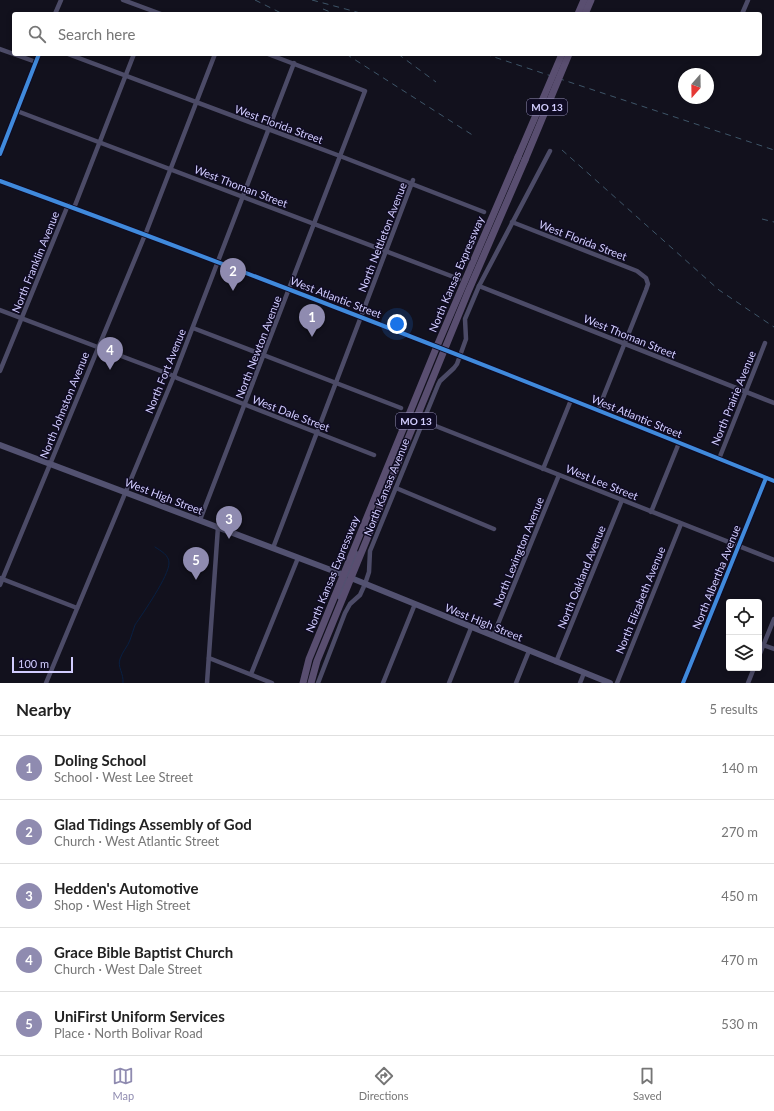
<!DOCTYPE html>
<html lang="en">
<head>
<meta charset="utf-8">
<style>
  body { margin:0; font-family:Lato,sans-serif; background:#f2f2f2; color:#222 }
  .controls { position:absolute; right:12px; bottom:12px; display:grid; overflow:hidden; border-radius:4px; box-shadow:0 2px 6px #0003 }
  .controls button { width:36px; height:36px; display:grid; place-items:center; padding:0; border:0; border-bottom:1px solid #e0e0e0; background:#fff; color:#222; font:20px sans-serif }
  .compass { position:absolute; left:678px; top:68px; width:36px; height:36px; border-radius:50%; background:#fff; box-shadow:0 2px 6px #0003; rotate:200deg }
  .scale { position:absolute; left:12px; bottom:10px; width:61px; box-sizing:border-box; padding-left:4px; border:2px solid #d2cdff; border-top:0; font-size:11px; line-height:14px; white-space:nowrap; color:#d2cdff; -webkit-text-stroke:3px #0f0b23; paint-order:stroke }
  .you { position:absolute; left:397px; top:324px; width:14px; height:14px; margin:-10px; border:3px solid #fff; border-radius:50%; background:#1a73e8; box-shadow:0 0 0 6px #1a73e833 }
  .badge { display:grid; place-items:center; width:26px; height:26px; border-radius:50%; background:#8f8bb0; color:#fff; font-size:13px; font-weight:700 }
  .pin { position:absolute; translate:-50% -33px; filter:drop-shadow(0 1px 2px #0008) }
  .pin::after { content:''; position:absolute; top:21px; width:14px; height:12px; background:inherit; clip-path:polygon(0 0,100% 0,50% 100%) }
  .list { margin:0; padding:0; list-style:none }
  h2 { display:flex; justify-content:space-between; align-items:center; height:52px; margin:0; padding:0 16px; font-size:17px }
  h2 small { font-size:13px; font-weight:400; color:#767676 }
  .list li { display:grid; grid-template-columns:26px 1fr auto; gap:12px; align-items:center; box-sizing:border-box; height:64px; padding:0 16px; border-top:1px solid #e0e0e0 }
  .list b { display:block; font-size:15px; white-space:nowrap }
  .list p { margin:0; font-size:13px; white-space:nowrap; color:#767676 }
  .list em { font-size:13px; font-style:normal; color:#767676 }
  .icon { flex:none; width:22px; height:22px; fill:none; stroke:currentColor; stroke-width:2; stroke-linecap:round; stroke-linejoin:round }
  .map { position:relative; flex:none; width:774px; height:683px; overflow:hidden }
  .search { position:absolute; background:#fff; box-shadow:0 2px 6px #0003; left:12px; right:12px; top:12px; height:44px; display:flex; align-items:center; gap:10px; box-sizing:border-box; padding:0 14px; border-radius:4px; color:#767676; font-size:15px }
  .sheet { height:372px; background:#fff }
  nav { display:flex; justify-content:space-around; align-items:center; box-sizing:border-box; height:56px; border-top:1px solid #e0e0e0; background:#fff; font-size:11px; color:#767676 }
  nav a { display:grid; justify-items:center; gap:2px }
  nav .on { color:#8f8bb0 }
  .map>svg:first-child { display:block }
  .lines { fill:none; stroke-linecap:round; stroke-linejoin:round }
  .stream { stroke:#081f42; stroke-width:1 }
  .street { stroke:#4c4b67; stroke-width:4.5 }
  .secondary { stroke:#535271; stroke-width:6 }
  .primary { stroke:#594e70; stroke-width:7 }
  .rail { stroke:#3e5568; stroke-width:1; stroke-dasharray:6 5; stroke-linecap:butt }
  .primary-bridge { stroke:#594e70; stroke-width:7 }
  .cycleway-casing { stroke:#0f0b23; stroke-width:6 }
  .cycleway { stroke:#408adc; stroke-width:4 }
  .labels { text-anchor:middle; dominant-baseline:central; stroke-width:3; stroke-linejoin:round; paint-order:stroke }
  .shield { fill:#0f0b23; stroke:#9893bd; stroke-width:1 }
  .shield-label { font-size:10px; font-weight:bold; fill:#d2cdff }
  .street-label { font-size:11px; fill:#d2cdff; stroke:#0f0b23 }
</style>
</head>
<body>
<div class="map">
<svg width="774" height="683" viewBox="0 0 774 683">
  <rect width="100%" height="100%" fill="#12111d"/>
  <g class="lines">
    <path class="stream" d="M 123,683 C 124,673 117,667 120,659 C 122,652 128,646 130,640 C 132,635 133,630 135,625 C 143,613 169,576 169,563 C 169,555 161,551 155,547"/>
    <g class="street">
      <polyline points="123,0 161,14"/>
      <polyline points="55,14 61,0"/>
      <polyline points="742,14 748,0"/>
      <polyline points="0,49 36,62"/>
      <polyline points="68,54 340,156 484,212"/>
      <polyline points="17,111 459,279"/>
      <polyline points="0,154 39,54"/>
      <path d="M 0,181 C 260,276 517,377 774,481"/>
      <polyline points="74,208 134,54"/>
      <polyline points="512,222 637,271 646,278 648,284 646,290 598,410"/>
      <polyline points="479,286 774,403"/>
      <polyline points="0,310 174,376 177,378 374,455"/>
      <polyline points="193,328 401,408"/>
      <polyline points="0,371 68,205"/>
      <polyline points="423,421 774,560"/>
      <polyline points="719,459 765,343"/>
      <polyline points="543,469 571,400"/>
      <polyline points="396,488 494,529"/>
      <polyline points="651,512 679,443"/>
      <polyline points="200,520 365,91 268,54"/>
      <polyline points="273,548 413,180"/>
      <polyline points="0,578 77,608"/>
      <polyline points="0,585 147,230 215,54"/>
      <polyline points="493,636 559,475"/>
      <polyline points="763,645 774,649"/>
      <polyline points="759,656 774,619"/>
      <polyline points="209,658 272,683"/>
      <polyline points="556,662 622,500"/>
      <polyline points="251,674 298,558"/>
      <polyline points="46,683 174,376 294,63"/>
      <polyline points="207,683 218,527"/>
      <polyline points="318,683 345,613 350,604 360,595 365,584 369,572 370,551 438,385 440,381 454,368 457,364 466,339 465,319 479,286 550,151"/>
      <polyline points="383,683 415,604"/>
      <polyline points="449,683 471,628"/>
      <polyline points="516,683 529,651"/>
      <polyline points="580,683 584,673"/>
      <polyline points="617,683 681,524"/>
      <polyline points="683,683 766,478"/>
      <polyline points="748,683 754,668"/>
    </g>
    <g class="secondary">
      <polyline points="0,445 344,575 345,582 340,597"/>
      <polyline points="355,553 349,574 351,578 610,683"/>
    </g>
    <g class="primary">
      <polyline points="578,14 584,0"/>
      <polyline points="585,14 591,0"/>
      <polyline points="303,683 309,659 437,346 518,157"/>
      <polyline points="311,683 317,661 468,292 525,160"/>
    </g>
    <g class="rail">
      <polyline points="255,0 283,14"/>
      <polyline points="312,0 364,14"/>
      <polyline points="323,9 335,14"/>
      <polyline points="346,54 474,136"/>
      <polyline points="398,54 436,82"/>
      <polyline points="485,54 774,150"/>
      <polyline points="562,150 719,290 774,327"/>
      <polyline points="762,219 774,222"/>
    </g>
    <g class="primary-bridge">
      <polyline points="518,157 562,54"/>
      <polyline points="525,160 569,54"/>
    </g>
    <g class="cycleway-casing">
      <g id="cycleway">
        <polyline points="0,154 39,54"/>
        <path d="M 0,181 C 260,276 517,377 774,481"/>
        <polyline points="683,683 766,478"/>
      </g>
    </g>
    <use href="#cycleway" class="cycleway"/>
  </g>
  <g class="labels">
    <g class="shield">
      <rect x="527" y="99" width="40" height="16" rx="3"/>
      <rect x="396" y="413" width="40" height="16" rx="3"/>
    </g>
    <g class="shield-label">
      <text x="547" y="107">MO 13</text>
      <text x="416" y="421">MO 13</text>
    </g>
    <g class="street-label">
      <text transform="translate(279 124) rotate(20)">West Florida Street</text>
      <text transform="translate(241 186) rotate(21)">West Thoman Street</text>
      <text transform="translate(382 237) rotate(-69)">North Nettleton Avenue</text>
      <text transform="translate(583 240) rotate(21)">West Florida Street</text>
      <text transform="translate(35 262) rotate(-68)">North Franklin Avenue</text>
      <text transform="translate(456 274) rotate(-67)">North Kansas Expressway</text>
      <text transform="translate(336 297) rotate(21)">West Atlantic Street</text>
      <text transform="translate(630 336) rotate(22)">West Thoman Street</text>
      <text transform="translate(258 347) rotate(-69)">North Newton Avenue</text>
      <text transform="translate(165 371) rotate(-68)">North Fort Avenue</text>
      <text transform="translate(733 398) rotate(-68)">North Prairie Avenue</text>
      <text transform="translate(64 405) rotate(-68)">North Johnston Avenue</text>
      <text transform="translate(291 413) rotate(21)">West Dale Street</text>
      <text transform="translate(637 416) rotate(22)">West Atlantic Street</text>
      <text transform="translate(602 482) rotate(22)">West Lee Street</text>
      <text transform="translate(386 487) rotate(-68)">North Kansas Avenue</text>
      <text transform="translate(164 496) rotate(21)">West High Street</text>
      <text transform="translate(518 552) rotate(-68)">North Lexington Avenue</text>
      <text transform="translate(332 574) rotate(-68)">North Kansas Expressway</text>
      <text transform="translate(581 577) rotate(-68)">North Oakland Avenue</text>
      <text transform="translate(716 577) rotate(-68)">North Albertha Avenue</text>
      <text transform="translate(640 600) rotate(-68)">North Elizabeth Avenue</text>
      <text transform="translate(484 622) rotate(22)">West High Street</text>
    </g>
  </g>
</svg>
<div class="controls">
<button><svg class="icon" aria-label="locate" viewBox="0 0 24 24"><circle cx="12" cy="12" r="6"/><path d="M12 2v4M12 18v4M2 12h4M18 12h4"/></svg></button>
<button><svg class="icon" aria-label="layers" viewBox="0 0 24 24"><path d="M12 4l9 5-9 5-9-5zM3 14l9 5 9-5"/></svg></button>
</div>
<svg class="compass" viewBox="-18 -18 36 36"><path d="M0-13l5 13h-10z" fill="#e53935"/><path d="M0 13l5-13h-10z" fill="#767676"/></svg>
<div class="scale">100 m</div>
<div class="you"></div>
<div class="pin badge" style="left:312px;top:337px">1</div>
<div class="pin badge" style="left:233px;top:291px">2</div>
<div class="pin badge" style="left:229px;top:539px">3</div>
<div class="pin badge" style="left:110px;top:370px">4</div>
<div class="pin badge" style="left:196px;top:580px">5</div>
<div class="search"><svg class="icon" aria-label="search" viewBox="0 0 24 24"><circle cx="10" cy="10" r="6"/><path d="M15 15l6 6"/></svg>Search here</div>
</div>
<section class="sheet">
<h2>Nearby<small>5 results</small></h2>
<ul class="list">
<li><span class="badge">1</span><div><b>Doling School</b><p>School · West Lee Street</p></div><em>140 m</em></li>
<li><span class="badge">2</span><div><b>Glad Tidings Assembly of God</b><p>Church · West Atlantic Street</p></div><em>270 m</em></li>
<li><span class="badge">3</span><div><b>Hedden's Automotive</b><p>Shop · West High Street</p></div><em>450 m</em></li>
<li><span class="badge">4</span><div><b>Grace Bible Baptist Church</b><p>Church · West Dale Street</p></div><em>470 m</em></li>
<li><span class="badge">5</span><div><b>UniFirst Uniform Services</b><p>Place · North Bolivar Road</p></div><em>530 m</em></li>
</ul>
</section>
<nav>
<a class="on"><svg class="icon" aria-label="map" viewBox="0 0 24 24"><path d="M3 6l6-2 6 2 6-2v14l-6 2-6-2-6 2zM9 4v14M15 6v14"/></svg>Map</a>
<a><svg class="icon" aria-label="directions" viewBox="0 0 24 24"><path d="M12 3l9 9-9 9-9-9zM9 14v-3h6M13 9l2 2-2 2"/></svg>Directions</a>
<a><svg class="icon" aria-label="saved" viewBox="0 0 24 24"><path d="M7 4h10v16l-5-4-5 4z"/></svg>Saved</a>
</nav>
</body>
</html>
